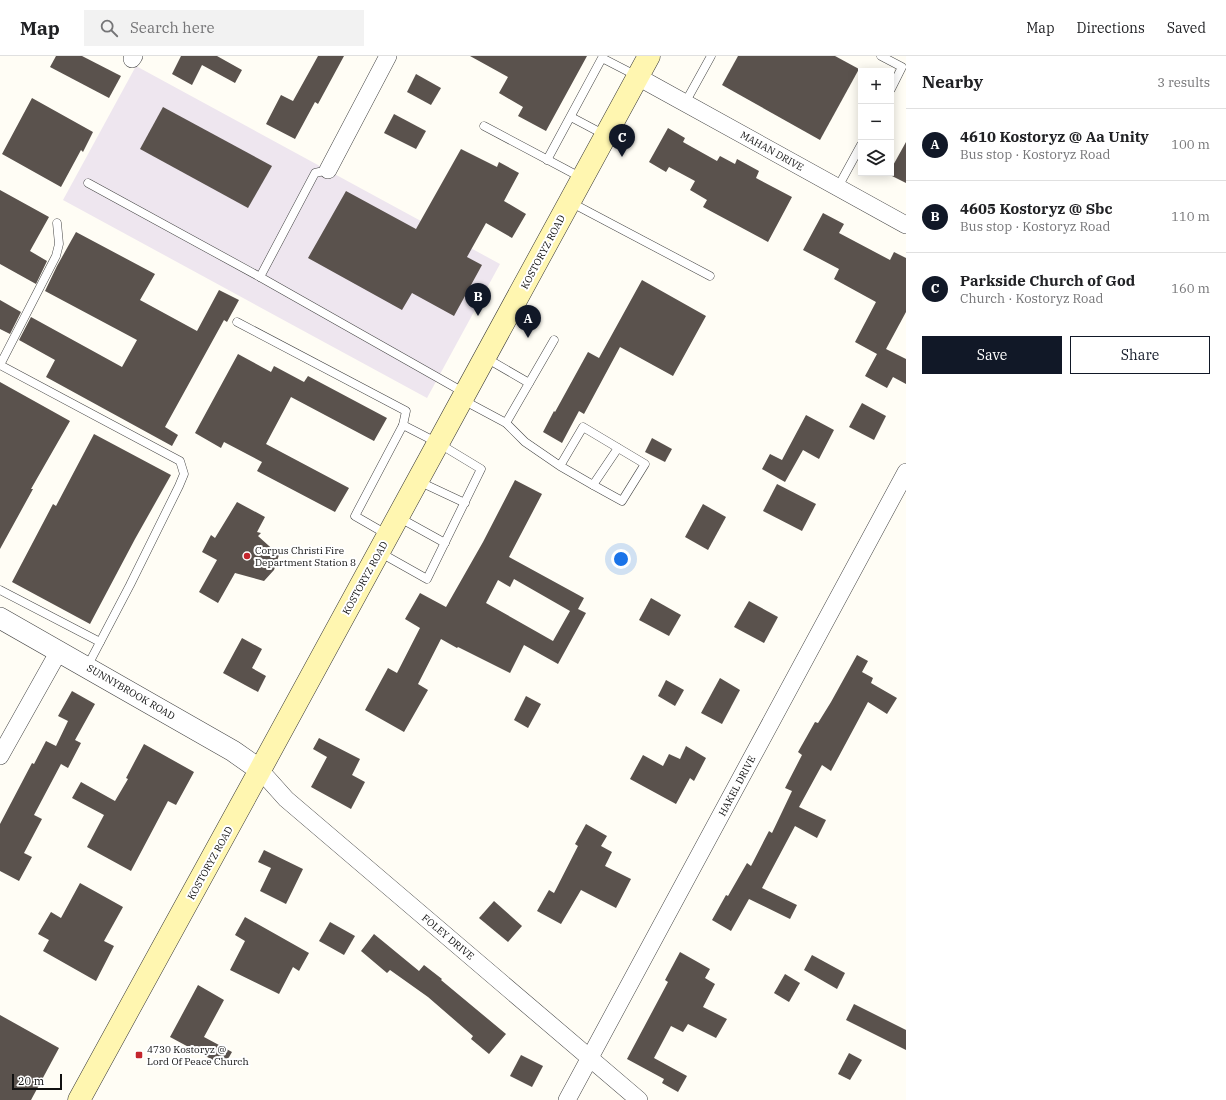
<!DOCTYPE html>
<html lang="en">
<head>
<meta charset="utf-8">
<style>
  body { margin:0; font-family:"IBM Plex Serif",serif; background:#f2f2f2; color:#202124 }
  .controls { position:absolute; right:12px; top:12px; display:grid; overflow:hidden; border-radius:0px; box-shadow:0 2px 10px #0003 }
  .controls button { width:36px; height:36px; display:grid; place-items:center; padding:0; border:0; border-bottom:1px solid #e0e0e0; background:#fff; color:#202124; font:20px sans-serif }
  .scale { position:absolute; left:12px; bottom:10px; width:50px; box-sizing:border-box; padding-left:4px; border:2px solid #111; border-top:0; font-size:11px; line-height:14px; white-space:nowrap; color:#111; -webkit-text-stroke:3px #fff; paint-order:stroke }
  .you { position:absolute; left:621px; top:503px; width:14px; height:14px; margin:-10px; border:3px solid #fff; border-radius:50%; background:#1a73e8; box-shadow:0 0 0 6px #1a73e833 }
  .badge { display:grid; place-items:center; width:26px; height:26px; border-radius:50%; background:#111827; color:#fff; font-size:13px; font-weight:700 }
  .pin { position:absolute; translate:-50% -33px; filter:drop-shadow(0 1px 2px #0008) }
  .pin::after { content:''; position:absolute; top:21px; width:14px; height:12px; background:inherit; clip-path:polygon(0 0,100% 0,50% 100%) }
  .list { margin:0; padding:0; list-style:none }
  h2 { display:flex; justify-content:space-between; align-items:center; height:52px; margin:0; padding:0 16px; font-size:17px }
  h2 small { font-size:13px; font-weight:400; color:#757577 }
  .list li { display:grid; grid-template-columns:26px 1fr auto; gap:12px; align-items:center; box-sizing:border-box; height:72px; padding:0 16px; border-top:1px solid #e0e0e0 }
  .list b { display:block; font-size:15px; white-space:nowrap }
  .list p { margin:0; font-size:13px; white-space:nowrap; color:#757577 }
  .list em { font-size:13px; font-style:normal; color:#757577 }
  .actions { display:flex; gap:8px; padding:12px 16px }
  .actions a { flex:1; padding:9px 0; border:1px solid #111827; border-radius:0px; text-align:center; font-size:14px; color:#111827 }
  .actions .main { background:#111827; color:#fff }
  .icon { flex:none; width:22px; height:22px; fill:none; stroke:currentColor; stroke-width:2; stroke-linecap:round; stroke-linejoin:round }
  .map { position:relative; flex:none; width:906px; height:1044px; overflow:hidden }
  header { display:flex; align-items:center; gap:24px; box-sizing:border-box; height:56px; padding:0 20px; background:#fff; border-bottom:1px solid #e0e0e0 }
  header strong { font-size:19px }
  nav { display:flex; gap:22px; margin-inline-start:auto; font-size:14px }
  .search { width:280px; height:36px; background:#f2f2f2; display:flex; align-items:center; gap:10px; box-sizing:border-box; padding:0 14px; border-radius:0px; color:#757577; font-size:15px }
  main { display:flex }
  aside { flex:1; background:#fff }
  .map>svg:first-child { display:block }
  .industrial { fill:#eee6ef }
  .building { fill:#5a524d; fill-rule:evenodd }
  .lines { fill:none; stroke-linecap:round; stroke-linejoin:round }
  .service-casing { stroke:#444; stroke-width:9 }
  .minor-casing { stroke:#444; stroke-width:18 }
  .tertiary-casing { stroke:#444; stroke-width:22 }
  .secondary-casing { stroke:#333; stroke-width:23 }
  .service { stroke:#fff; stroke-width:8 }
  .minor { stroke:#fff; stroke-width:17 }
  .tertiary { stroke:#fff; stroke-width:21 }
  .secondary { stroke:#fff6b0; stroke-width:22 }
  .poi-dot { fill:#c4262e; stroke:#fff; stroke-width:1.5 }
  .labels { text-anchor:middle; dominant-baseline:central; stroke-width:4; stroke-linejoin:round; paint-order:stroke }
  .street-label { font-size:10px; fill:#111; stroke:#fff }
  .poi-label { font-size:10px; fill:#111; stroke:#fff; text-anchor:start }
</style>
</head>
<body>
<header>
<strong>Map</strong>
<div class="search"><svg class="icon" aria-label="search" viewBox="0 0 24 24"><circle cx="10" cy="10" r="6"/><path d="M15 15l6 6"/></svg>Search here</div>
<nav><a>Map</a><a>Directions</a><a>Saved</a></nav>
</header>
<main>
<div class="map">
<svg width="906" height="1044" viewBox="0 0 906 1044">
  <rect width="100%" height="100%" fill="#fffdf5"/>
  <polygon class="industrial" points="136,10 500,208 427,342 63,144"/>
  <g class="building">
    <polygon points="56,0 82,0 121,20 109,42 50,11"/>
    <polygon points="181,0 217,0 242,14 235,27 202,9 192,29 172,18"/>
    <polygon points="318,0 344,0 318,48 315,46 295,83 266,68 281,39 293,45"/>
    <polygon points="470,0 587,0 546,75 518,60 523,51 499,37 508,21"/>
    <polygon points="738,0 835,0 859,13 820,84 722,29"/>
    <polygon points="416,18 441,32 431,49 407,36"/>
    <polygon points="32,42 93,76 83,96 81,94 61,131 2,98"/>
    <polygon points="163,51 272,110 248,152 140,93"/>
    <polygon points="394,58 426,75 416,93 384,77"/>
    <polygon points="668,72 685,82 683,86 717,105 720,100 735,108 737,103 759,115 756,122 792,141 768,186 703,151 707,144 690,134 695,125 669,111 666,116 649,106"/>
    <polygon points="906,86 906,127 888,118 891,117 891,113"/>
    <polygon points="461,93 497,111 499,106 519,117 504,145 526,158 512,182 486,167 467,201 482,209 454,260 412,237 402,254 308,202 346,135 416,173"/>
    <polygon points="0,134 49,161 30,195 47,205 36,228 0,208"/>
    <polygon points="823,157 844,168 839,177 890,204 894,196 906,202 906,256 886,293 906,303 906,328 893,321 887,332 865,320 877,298 855,286 876,246 834,223 839,213 803,194"/>
    <polygon points="76,176 155,218 140,244 197,275 219,234 239,244 227,266 224,264 165,371 178,379 172,390 46,321 55,304 19,284 31,261 122,311 137,284 45,235 57,210"/>
    <polygon points="642,224 706,260 673,320 620,291 584,358 579,355 562,387 543,376 554,355 555,356 588,296 599,302"/>
    <polygon points="0,244 21,256 10,278 0,273"/>
    <polygon points="238,298 271,316 274,310 304,326 308,320 387,362 374,385 291,341 266,388 349,432 335,456 257,415 262,406 224,386 221,392 195,377"/>
    <polygon points="0,326 70,365 31,433 33,433 0,493"/>
    <polygon points="862,347 886,360 874,384 849,371"/>
    <polygon points="806,359 834,374 819,403 803,394 785,426 762,413 770,398 782,404"/>
    <polygon points="94,378 171,419 135,483 90,568 12,526 53,448 56,450"/>
    <polygon points="652,382 672,393 665,406 645,396"/>
    <path d="M 515,424 L 542,438 L 509,501 L 584,542 L 578,553 L 586,557 L 558,608 L 524,589 L 510,617 L 458,591 L 457,592 L 441,583 L 418,628 L 428,634 L 404,676 L 365,654 L 388,612 L 397,617 L 420,572 L 405,563 L 420,537 L 446,551 L 483,486 ZM 514,523 L 570,555 L 553,585 L 486,547 L 498,524 L 510,531 Z"/>
    <polygon points="777,428 816,448 802,475 763,455"/>
    <polygon points="237,446 265,461 257,476 261,477 258,480 279,499 274,514 264,525 235,517 218,547 199,536 217,504 202,496 211,479 215,482"/>
    <polygon points="703,448 726,461 708,494 685,481"/>
    <polygon points="651,542 681,559 669,580 639,564"/>
    <polygon points="749,545 778,561 764,587 734,571"/>
    <polygon points="242,582 262,593 252,612 266,620 258,636 223,617"/>
    <polygon points="857,599 868,605 862,616 873,622 871,627 897,642 887,658 868,646 831,715 822,709 799,751 826,764 817,782 795,770 762,832 797,849 790,863 749,843 731,875 712,864 726,839 728,840 747,807 751,810 769,775 772,777 792,735 785,732 802,699 798,696 815,666 818,667 831,646"/>
    <polygon points="720,622 740,634 722,668 701,657"/>
    <polygon points="666,624 684,634 675,650 658,640"/>
    <polygon points="72,635 95,648 75,684 81,687 68,712 61,708 34,759 42,763 24,797 32,801 19,825 0,815 0,768 32,707 34,708 46,685 56,690 68,665 58,660"/>
    <polygon points="526,640 541,648 528,672 514,664"/>
    <polygon points="319,682 360,703 352,719 365,726 351,753 311,731 327,701 313,693"/>
    <polygon points="144,688 194,716 176,749 168,745 131,815 87,791 104,759 72,742 81,726 115,745 128,723 126,722"/>
    <polygon points="686,690 706,702 694,725 690,722 676,748 630,723 643,699 663,710 669,698 680,703"/>
    <polygon points="586,768 607,780 601,790 612,796 605,810 631,823 616,852 581,834 561,868 537,855 549,834 554,837 578,790 575,788"/>
    <polygon points="264,794 303,813 286,848 260,835 271,812 258,806"/>
    <polygon points="80,827 123,851 104,885 114,890 96,925 43,895 49,884 38,878 51,856 61,862"/>
    <polygon points="494,845 522,870 508,886 479,862"/>
    <polygon points="245,861 309,897 299,915 293,911 279,938 230,914 245,885 235,879"/>
    <polygon points="330,866 355,880 344,899 319,885"/>
    <polygon points="374,878 419,915 424,909 442,923 441,924 506,978 489,998 471,983 473,980 428,941 390,914 387,917 361,895"/>
    <polygon points="680,896 710,913 705,922 715,928 703,951 727,963 716,982 688,968 683,976 671,970 654,1002 687,1020 678,1036 662,1027 664,1023 627,1003 668,926 665,924"/>
    <polygon points="812,899 845,917 837,933 804,914"/>
    <polygon points="785,918 800,927 789,946 774,937"/>
    <polygon points="198,929 224,944 204,981 232,996 224,1010 170,981"/>
    <polygon points="854,948 906,974 906,994 846,964"/>
    <polygon points="0,959 59,992 31,1044 0,1044"/>
    <polygon points="849,997 862,1004 850,1024 838,1018"/>
    <polygon points="521,999 543,1010 532,1031 510,1020"/>
  </g>
  <g class="lines">
    <g class="service-casing">
      <g id="service">
        <polyline points="881,0 902,11 891,33"/>
        <polyline points="685,47 711,0"/>
        <polyline points="571,61 605,79"/>
        <polyline points="484,70 582,122"/>
        <polyline points="547,104 602,2 637,20"/>
        <polyline points="88,127 260,221 465,337"/>
        <polyline points="838,131 861,89"/>
        <polyline points="570,146 710,220"/>
        <polyline points="57,167 59,188 56,200 0,309 180,405 184,418 179,430 130,529 87,611"/>
        <polyline points="260,221 315,117 328,114"/>
        <polyline points="237,266 406,355 403,369"/>
        <polyline points="486,302 529,327"/>
        <polyline points="463,344 506,367 554,284"/>
        <polyline points="506,367 525,386 560,410 583,371 645,408 622,445 593,429 560,410"/>
        <polyline points="418,425 465,447"/>
        <polyline points="593,429 618,392"/>
        <polyline points="398,461 445,487"/>
        <polyline points="379,496 427,523 481,413 438,387 403,369 355,460 388,479"/>
        <polyline points="0,534 100,586"/>
      </g>
    </g>
    <g class="minor-casing">
      <g id="minor">
        <polyline points="132,3 134,0"/>
        <polyline points="638,21 906,169"/>
        <polyline points="328,114 388,0"/>
        <polyline points="0,700 59,595"/>
        <polyline points="260,714 286,743 639,1044"/>
        <polyline points="567,1044 906,416"/>
      </g>
    </g>
    <g class="tertiary-casing">
      <polyline id="tertiary" points="0,562 233,695 260,714"/>
    </g>
    <g class="secondary-casing">
      <polyline id="secondary" points="79,1044 260,714 649,0"/>
    </g>
    <use href="#service" class="service"/>
    <use href="#minor" class="minor"/>
    <use href="#tertiary" class="tertiary"/>
    <use href="#secondary" class="secondary"/>
  </g>
  <g class="poi-dot">
    <circle cx="247" cy="500" r="4"/>
    <rect x="135" y="995" width="8" height="8" rx="2"/>
  </g>
  <g class="labels">
    <g class="street-label">
      <text transform="translate(772 95) rotate(29)">MAHAN DRIVE</text>
      <text transform="translate(543 196) rotate(-62)">KOSTORYZ ROAD</text>
      <text transform="translate(365 522) rotate(-61)">KOSTORYZ ROAD</text>
      <text transform="translate(131 636) rotate(30)">SUNNYBROOK ROAD</text>
      <text transform="translate(737 730) rotate(-62)">HAKEL DRIVE</text>
      <text transform="translate(210 807) rotate(-61)">KOSTORYZ ROAD</text>
      <text transform="translate(448 881) rotate(40)">FOLEY DRIVE</text>
    </g>
    <g class="poi-label">
      <text x="255" y="494">Corpus Christi Fire<tspan x="255" dy="12">Department Station 8</tspan></text>
      <text x="147" y="993">4730 Kostoryz @<tspan x="147" dy="12">Lord Of Peace Church</tspan></text>
    </g>
  </g>
</svg>
<div class="controls">
<button>+</button>
<button>−</button>
<button><svg class="icon" aria-label="layers" viewBox="0 0 24 24"><path d="M12 4l9 5-9 5-9-5zM3 14l9 5 9-5"/></svg></button>
</div>
<div class="scale">20 m</div>
<div class="you"></div>
<div class="pin badge" style="left:528px;top:282px">A</div>
<div class="pin badge" style="left:478px;top:260px">B</div>
<div class="pin badge" style="left:622px;top:101px">C</div>
</div>
<aside>
<h2>Nearby<small>3 results</small></h2>
<ul class="list">
<li><span class="badge">A</span><div><b>4610 Kostoryz @ Aa Unity</b><p>Bus stop · Kostoryz Road</p></div><em>100 m</em></li>
<li><span class="badge">B</span><div><b>4605 Kostoryz @ Sbc</b><p>Bus stop · Kostoryz Road</p></div><em>110 m</em></li>
<li><span class="badge">C</span><div><b>Parkside Church of God</b><p>Church · Kostoryz Road</p></div><em>160 m</em></li>
</ul>
<div class="actions"><a class="main">Save</a><a>Share</a></div>
</aside>
</main>
</body>
</html>
